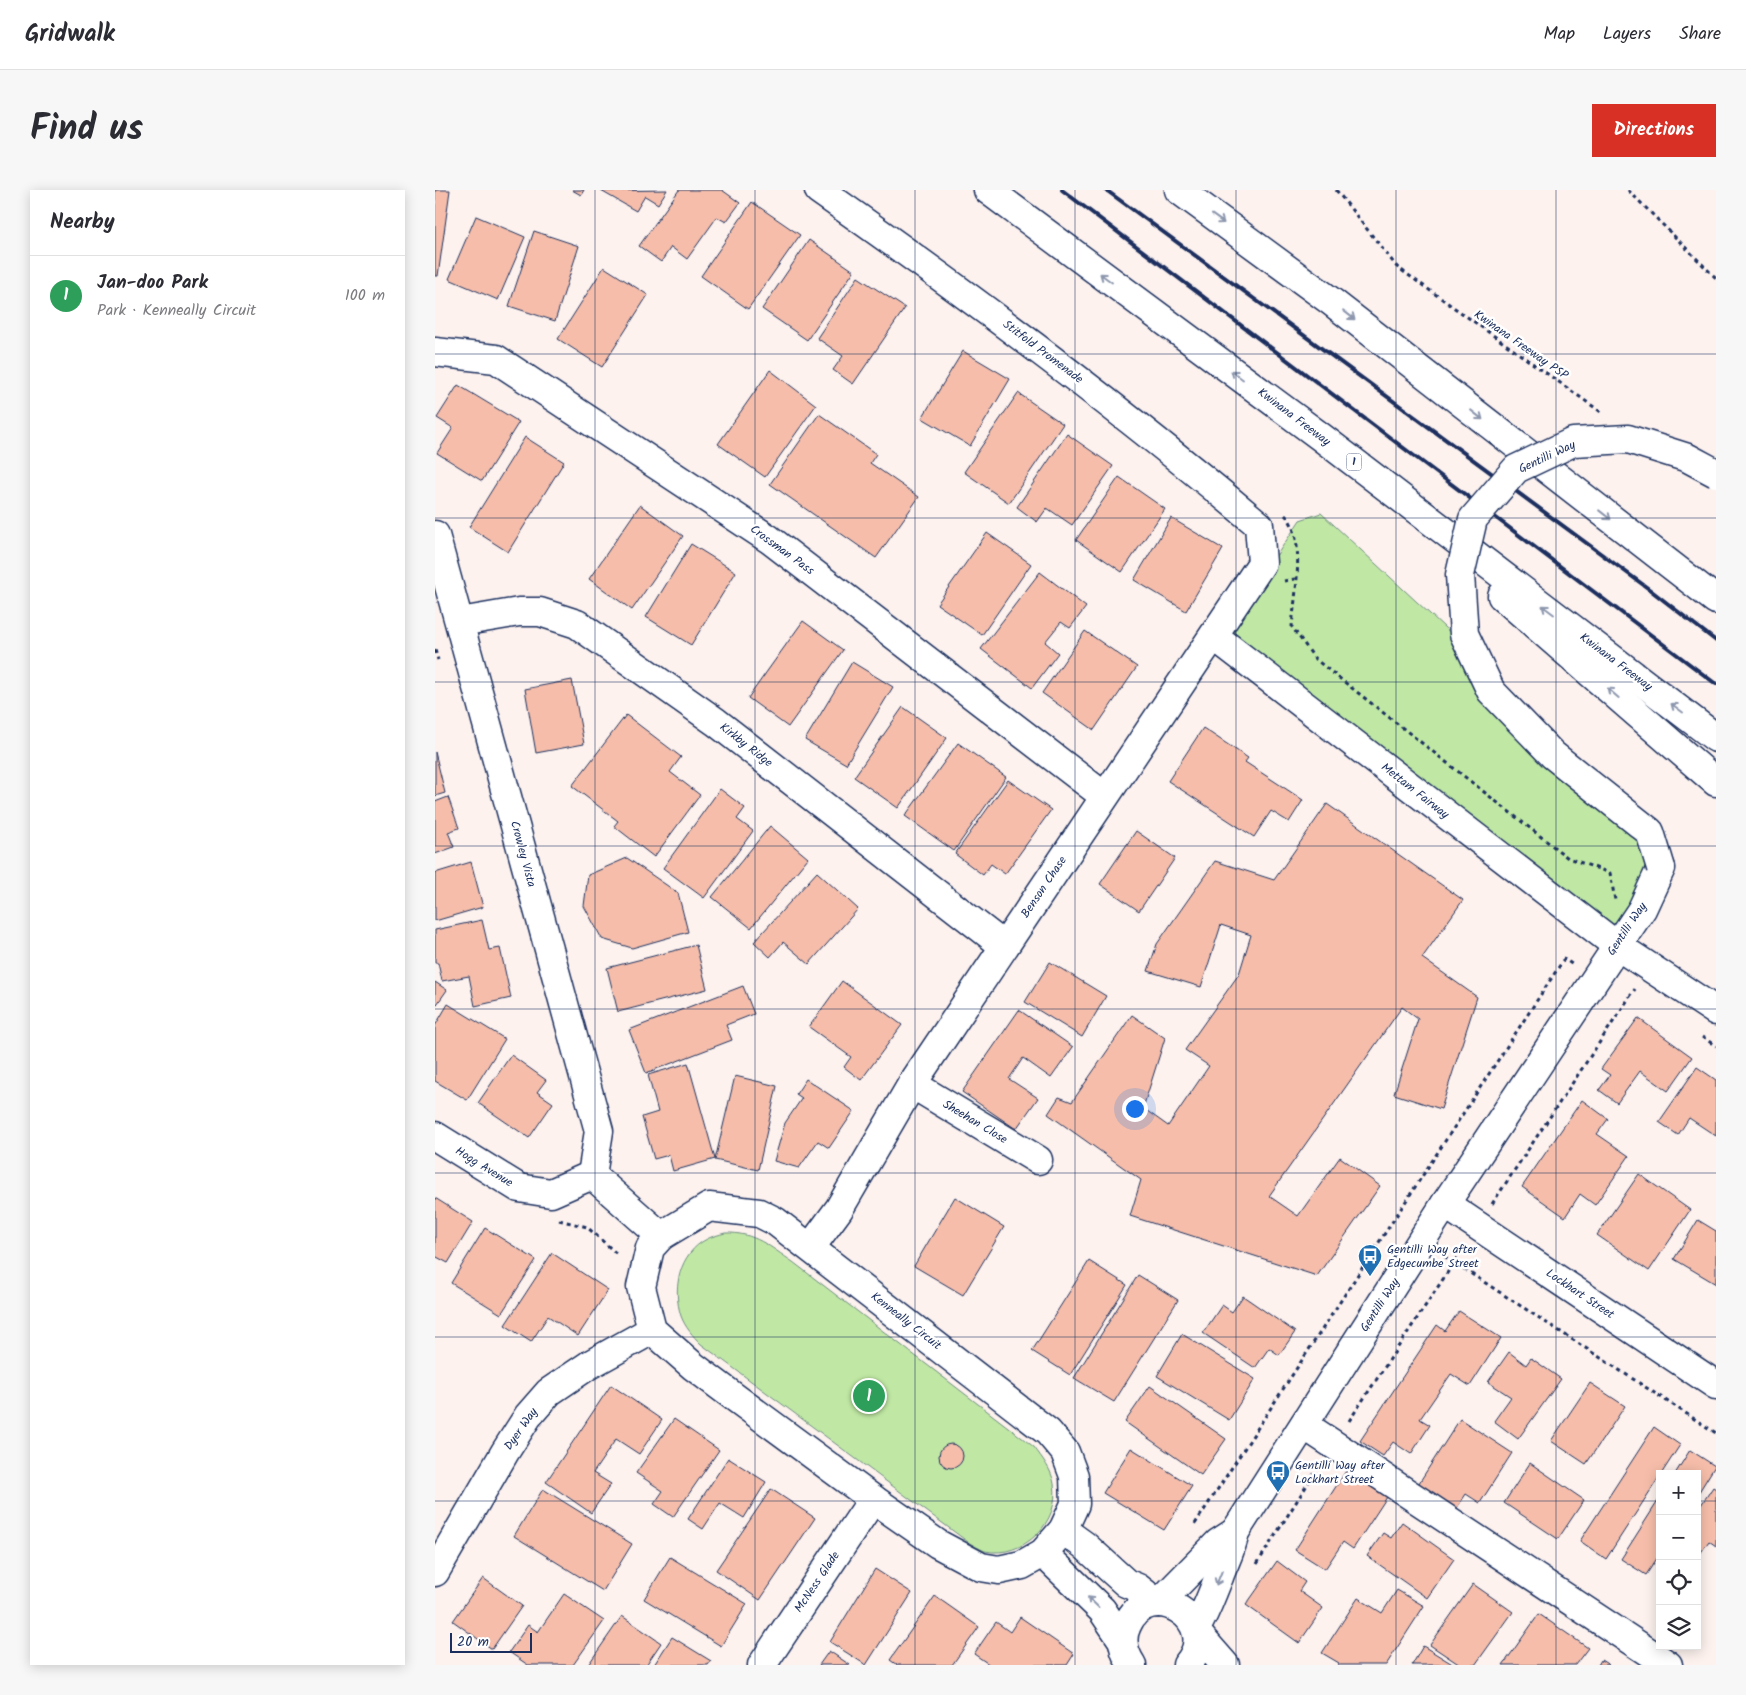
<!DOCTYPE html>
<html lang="en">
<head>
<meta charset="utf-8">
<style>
  body { margin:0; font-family:Kalam,sans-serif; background:#f7f7f7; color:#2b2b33 }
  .controls { position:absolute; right:15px; bottom:15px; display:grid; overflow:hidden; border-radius:0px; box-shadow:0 2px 12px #0003 }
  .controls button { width:45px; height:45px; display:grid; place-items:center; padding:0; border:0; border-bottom:1px solid #e1e1e2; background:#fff; color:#2b2b33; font:25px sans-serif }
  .scale { position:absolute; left:15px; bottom:12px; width:82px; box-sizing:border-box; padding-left:5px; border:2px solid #1b2f5e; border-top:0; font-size:14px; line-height:18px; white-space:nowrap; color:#1b2f5e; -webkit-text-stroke:4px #fff; paint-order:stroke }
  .you { position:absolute; left:699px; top:918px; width:18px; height:18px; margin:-12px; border:4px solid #fff; border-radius:50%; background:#1a73e8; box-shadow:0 0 0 8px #1a73e833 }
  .badge { display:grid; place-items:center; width:32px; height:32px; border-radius:50%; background:#d93025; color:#fff; font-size:16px; font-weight:700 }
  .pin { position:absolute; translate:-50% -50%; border:2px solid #fff; box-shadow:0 1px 5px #0006 }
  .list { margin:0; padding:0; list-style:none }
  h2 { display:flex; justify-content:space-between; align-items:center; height:65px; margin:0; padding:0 20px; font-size:21px }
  h2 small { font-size:16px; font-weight:400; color:#7c7c81 }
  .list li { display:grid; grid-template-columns:32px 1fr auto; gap:15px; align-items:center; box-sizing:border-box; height:80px; padding:0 20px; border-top:1px solid #e1e1e2 }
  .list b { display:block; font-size:19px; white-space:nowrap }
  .list p { margin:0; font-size:16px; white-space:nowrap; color:#7c7c81 }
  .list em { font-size:16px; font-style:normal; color:#7c7c81 }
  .icon { flex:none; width:28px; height:28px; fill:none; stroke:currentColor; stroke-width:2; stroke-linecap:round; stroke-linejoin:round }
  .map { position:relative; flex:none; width:1281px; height:1475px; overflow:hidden; border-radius:0px }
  header { display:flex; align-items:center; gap:30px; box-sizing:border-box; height:70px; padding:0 25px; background:#fff; border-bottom:1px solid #e1e1e2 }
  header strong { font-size:24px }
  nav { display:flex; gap:28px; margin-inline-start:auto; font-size:18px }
  .intro { display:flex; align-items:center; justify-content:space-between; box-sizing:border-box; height:120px; padding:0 30px }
  h1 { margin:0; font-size:35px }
  .button { padding:12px 22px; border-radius:0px; background:#d93025; color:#fff; font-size:18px; font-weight:700 }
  main { display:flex; gap:30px; padding:0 30px }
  aside { flex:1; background:#fff; border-radius:0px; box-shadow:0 2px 12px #0003 }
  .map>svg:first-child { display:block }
  .green { fill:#c0e8a4; stroke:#6e8c81 }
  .building { fill:#f6beaa; stroke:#1b2f5e }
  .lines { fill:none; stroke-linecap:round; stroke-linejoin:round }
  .minor-casing { stroke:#1b2f5e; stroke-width:31 }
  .highway-casing { stroke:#1b2f5e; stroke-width:31 }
  .path { stroke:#1b2f5e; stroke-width:3; stroke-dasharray:4 4; stroke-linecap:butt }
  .minor { stroke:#fff; stroke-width:28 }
  .highway { stroke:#fff; stroke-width:28 }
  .rail { stroke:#1b2f5e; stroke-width:4 }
  .minor-bridge-casing { stroke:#1b2f5e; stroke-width:31; stroke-linecap:butt }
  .minor-bridge { stroke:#fff; stroke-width:28 }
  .oneway { stroke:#8d97ae }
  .grid { fill:none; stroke:#1b2f5e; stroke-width:1; stroke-opacity:0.55 }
  .labels { text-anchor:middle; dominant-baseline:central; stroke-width:5; stroke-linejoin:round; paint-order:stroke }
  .shield { fill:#fff; stroke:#5f6d8e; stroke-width:1 }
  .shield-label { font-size:11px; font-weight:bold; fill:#1b2f5e }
  .street-label { font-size:12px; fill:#1b2f5e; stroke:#fff }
  .poi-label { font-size:12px; fill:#1b2f5e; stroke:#fff; text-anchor:start }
</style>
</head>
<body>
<header>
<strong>Gridwalk</strong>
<nav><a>Map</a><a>Layers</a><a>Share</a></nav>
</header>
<div class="intro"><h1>Find us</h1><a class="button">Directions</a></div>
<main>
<aside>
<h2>Nearby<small></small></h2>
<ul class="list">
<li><span class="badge" style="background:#2e9e5b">1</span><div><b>Jan-doo Park</b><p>Park · Kenneally Circuit</p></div><em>100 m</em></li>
</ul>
</aside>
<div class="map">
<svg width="1281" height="1475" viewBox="0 0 1281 1475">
  <rect width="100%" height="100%" fill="#fdf2ee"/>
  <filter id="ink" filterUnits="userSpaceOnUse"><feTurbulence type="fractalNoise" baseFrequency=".02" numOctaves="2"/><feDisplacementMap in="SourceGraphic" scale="10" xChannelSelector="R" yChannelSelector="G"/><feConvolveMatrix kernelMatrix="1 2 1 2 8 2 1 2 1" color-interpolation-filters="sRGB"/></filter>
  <g filter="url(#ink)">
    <g class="green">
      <polygon points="886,323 1023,450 1208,648 1216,684 1179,744 790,443 865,330"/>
      <path d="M 290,1043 C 320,1042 335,1057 358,1072 L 599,1257 C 607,1268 617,1280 619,1294 C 626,1332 588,1369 550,1361 C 545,1359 538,1355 533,1352 L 266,1154 C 258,1146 250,1137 246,1126 C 237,1099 244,1063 272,1049 C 277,1046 284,1045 290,1043 Z"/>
    </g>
    <g class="building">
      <polygon points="0,0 15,0 3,86 0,86"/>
      <polygon points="137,0 149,0 146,5"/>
      <polygon points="232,0 223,14 210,6 201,21 166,1"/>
      <polygon points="244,0 287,0 305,13 291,32 282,27 252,69 236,57 226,72 204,56"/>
      <polygon points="317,12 365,45 313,119 266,86"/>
      <polygon points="41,26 90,47 63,110 14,89"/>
      <polygon points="99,41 144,56 120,131 74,116"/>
      <polygon points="374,50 419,81 372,150 327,119"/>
      <polygon points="169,77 213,105 167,177 123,149"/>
      <polygon points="423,87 470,118 418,194 398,180 408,166 382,148"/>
      <polygon points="528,161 575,189 535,256 487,228"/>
      <polygon points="335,180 381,215 330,287 283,254"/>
      <polygon points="23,195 84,232 47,291 2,263 18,238 2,228"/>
      <polygon points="583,203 628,234 574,313 529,282"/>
      <polygon points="384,224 441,264 435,273 484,307 441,368 335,294"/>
      <polygon points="632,244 678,276 637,335 612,318 602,332 582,317"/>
      <polygon points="90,247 129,272 73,362 34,337"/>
      <polygon points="684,287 730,319 687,382 641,350"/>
      <polygon points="205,315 248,346 197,420 154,389"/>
      <polygon points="736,328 788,359 751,421 699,390"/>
      <polygon points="552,343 596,374 547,445 502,414"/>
      <polygon points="256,354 301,382 256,455 211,427"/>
      <polygon points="605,382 651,417 635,438 626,432 610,452 623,463 597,498 546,459"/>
      <polygon points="368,431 408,460 353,537 313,508"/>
      <polygon points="650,441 702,477 659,540 607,503"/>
      <polygon points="417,472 458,497 411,574 370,550"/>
      <polygon points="137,490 149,554 101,563 90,499"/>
      <polygon points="468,517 512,548 463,618 419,587"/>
      <polygon points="191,525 246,567 235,582 265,605 219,667 179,636 183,631 137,596"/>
      <polygon points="768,538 813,568 810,572 868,610 854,632 836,621 819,647 733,591"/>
      <polygon points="523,553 571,587 519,661 470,626"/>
      <polygon points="0,562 10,603 0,606"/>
      <polygon points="573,590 616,620 570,684 556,674 548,685 520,664"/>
      <polygon points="285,599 310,618 302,629 318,641 269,708 228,678"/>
      <polygon points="13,607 24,638 13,642 19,657 0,664 0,612"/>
      <polygon points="892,614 1028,710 987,768 1042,807 1006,919 959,904 983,829 967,817 834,1006 863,1026 905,967 945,996 882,1086 695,1026 706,990 613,924 624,907 637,912 697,825 730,848 708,918 733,936 774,876 750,860 804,784 816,745 786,735 766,797 713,781 722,754 780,671 839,690"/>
      <polygon points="335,636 373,668 316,738 277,707"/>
      <polygon points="701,641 740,668 704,721 665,694"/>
      <polygon points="192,668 243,703 253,742 197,758 167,749 149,716 153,685"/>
      <polygon points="36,672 48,717 0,731 0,683"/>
      <polygon points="382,682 423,719 374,774 348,752 335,767 319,752"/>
      <polygon points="47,730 54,760 65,758 76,808 40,816 34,786 7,791 3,773 0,773 0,740"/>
      <polygon points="261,755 272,799 183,822 172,778"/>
      <polygon points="615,772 671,806 647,847 590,812"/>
      <polygon points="407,791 467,835 426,890 409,877 416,867 374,837"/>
      <polygon points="0,792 12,800 0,817"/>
      <polygon points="308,796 319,824 291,835 297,850 211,883 194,840"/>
      <polygon points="13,814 70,849 32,910 0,891 0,836"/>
      <polygon points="584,820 638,857 616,888 588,868 574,889 603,908 581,939 527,902"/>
      <polygon points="1203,828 1257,867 1233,901 1205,881 1182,913 1164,900 1175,885 1166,879"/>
      <polygon points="76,865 111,890 102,902 118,913 94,948 43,913"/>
      <polygon points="253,873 280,969 238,981 234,965 219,969 207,927 223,922 213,885"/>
      <polygon points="1262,877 1281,890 1281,946 1254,928 1243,945 1224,932"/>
      <polygon points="300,886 342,896 323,980 280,970"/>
      <polygon points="371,889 419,921 394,958 383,951 364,978 339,971 350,933 367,908 361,904"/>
      <polygon points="1147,910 1173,929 1162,944 1194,966 1160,1015 1145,1004 1130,1027 1087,997"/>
      <polygon points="1204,984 1255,1020 1214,1081 1162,1045"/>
      <polygon points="520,1007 569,1037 528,1105 479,1076"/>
      <polygon points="0,1008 38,1032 13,1073 0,1066"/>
      <polygon points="1263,1030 1281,1041 1281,1094 1239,1069"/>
      <polygon points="50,1038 101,1070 66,1124 16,1093"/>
      <polygon points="117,1063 173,1100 143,1146 113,1126 96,1152 70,1135"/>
      <polygon points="654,1071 692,1095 635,1185 597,1161"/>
      <polygon points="703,1085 743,1110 679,1212 639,1188"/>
      <polygon points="808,1106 860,1142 844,1165 834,1158 820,1178 768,1143 787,1115 797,1122"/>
      <polygon points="1024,1121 1066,1148 1035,1196 1016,1184 985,1229 995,1235 976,1264 958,1252 948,1266 925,1251 1002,1135 1010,1141"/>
      <polygon points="747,1144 820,1189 794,1230 722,1186"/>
      <polygon points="1074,1162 1091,1175 1096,1168 1126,1189 1083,1249 1059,1231 1076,1207 1053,1192"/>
      <polygon points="1155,1193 1190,1216 1151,1274 1116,1251"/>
      <polygon points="176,1195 227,1230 204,1264 181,1249 158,1283 176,1294 156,1323 111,1292"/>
      <polygon points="715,1196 791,1249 766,1285 690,1232"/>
      <polygon points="239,1229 284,1260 238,1327 219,1314 228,1301 201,1283"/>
      <polygon points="1025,1229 1077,1263 1045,1313 1031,1304 1020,1321 982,1296"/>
      <polygon points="1219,1237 1245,1255 1171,1369 1145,1351"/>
      <circle cx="516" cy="1266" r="12"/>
      <polygon points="696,1258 757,1296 729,1340 668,1303"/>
      <polygon points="1255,1260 1280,1276 1262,1305 1262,1284 1240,1284"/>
      <polygon points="293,1268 331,1292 309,1328 285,1313 268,1339 253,1329"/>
      <polygon points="1095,1273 1149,1310 1123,1349 1069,1313"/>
      <polygon points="911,1281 952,1307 918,1359 908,1352 890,1379 860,1360"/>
      <polygon points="1278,1297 1281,1299 1281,1356 1274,1351 1262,1368 1262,1321"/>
      <polygon points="108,1299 197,1354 168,1401 79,1346"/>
      <polygon points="336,1299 380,1328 325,1410 281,1380"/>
      <polygon points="1225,1308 1225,1364 1211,1385 1186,1369"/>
      <polygon points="967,1332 1019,1369 992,1408 932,1366 948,1343 956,1348"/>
      <polygon points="235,1367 312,1414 286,1456 209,1409"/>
      <polygon points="842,1371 870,1392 864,1401 888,1418 864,1453 811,1415"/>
      <polygon points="440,1379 477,1403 431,1475 395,1452"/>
      <polygon points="48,1388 87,1416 57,1459 18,1431"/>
      <polygon points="1038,1394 1078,1422 1040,1475 1025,1475 995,1455"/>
      <polygon points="962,1400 989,1416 951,1475 903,1475 904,1473 887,1463 923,1408 947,1423"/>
      <polygon points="129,1404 169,1431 138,1475 93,1475 74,1462 93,1435 103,1442"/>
      <polygon points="500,1406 544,1437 517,1475 462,1475 455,1470"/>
      <polygon points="1104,1424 1153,1458 1140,1475 1068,1475"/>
      <polygon points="187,1426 226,1453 211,1475 153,1475"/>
      <polygon points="585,1427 639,1464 632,1475 555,1475 539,1464 561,1432 575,1442"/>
      <polygon points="237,1447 276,1471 273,1475 219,1475"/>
      <polygon points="988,1456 1019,1475 977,1475"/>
      <polygon points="394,1461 415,1475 384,1475"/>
      <polygon points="1166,1470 1174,1475 1163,1475"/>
    </g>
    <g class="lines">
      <g class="minor-casing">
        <g id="minor">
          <polyline points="0,162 61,169 334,349 669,606"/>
          <polyline points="0,345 164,941 157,985"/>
          <polyline points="25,432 84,422 105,422 142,434 281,532 569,756"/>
          <polyline points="779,446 1181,755 1281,821"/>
          <polyline points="477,894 603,970"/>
          <polyline points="0,946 84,998 116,1003 157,985"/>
          <polyline points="157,985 226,1046"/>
          <polyline points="1010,1014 1281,1195"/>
          <polygon points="274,1017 324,1023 340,1031 613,1242 630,1262 639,1286 640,1314 628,1340 608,1363 587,1375 564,1380 546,1377 503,1354 438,1309 302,1209 258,1176 217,1140 206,1097 215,1058 226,1046"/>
          <path d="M 376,1057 L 404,1019 L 477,894 L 827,373 L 824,335 C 683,216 535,106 384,0"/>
          <polyline points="869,1235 1233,1475"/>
          <polyline points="628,1340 649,1355 691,1393 703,1398 722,1413"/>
          <polyline points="608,1363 667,1420 688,1451"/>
          <polyline points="0,1382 70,1262 93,1226 114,1202 154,1175 217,1140"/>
          <polyline points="724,1413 783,1353 800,1342"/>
          <path d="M 761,1438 C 771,1422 776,1406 784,1387 C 790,1370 796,1362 800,1342 L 1010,1014 L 1207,719 L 1226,678"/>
          <polyline points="762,1443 790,1475"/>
          <polyline points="327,1475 438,1309"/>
          <path d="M 697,1475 C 689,1463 685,1449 692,1435 C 714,1384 790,1432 752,1475"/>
        </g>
      </g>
      <g class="highway-casing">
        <g id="highway">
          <polyline points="553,0 886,247 1281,548"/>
          <polyline points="744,0 897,112 1281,410"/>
          <polyline points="1067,406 1281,592"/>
        </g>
      </g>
      <g class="path">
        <polyline points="901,0 962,77 1166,222"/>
        <polyline points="1193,0 1281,88"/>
        <path d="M 850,325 C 872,346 859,409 857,437 L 880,469 L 1133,668 L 1175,683 L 1180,710"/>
        <polyline points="849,391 860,389"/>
        <polyline points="0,460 3,470"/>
        <polyline points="1267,847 1281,856"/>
        <polyline points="1057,1014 1200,799"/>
        <polyline points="124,1030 152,1037 183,1065"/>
        <polyline points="1009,1066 1281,1243"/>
        <polyline points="914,1231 1028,1059"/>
        <polyline points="760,1334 1129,769 1138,775"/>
        <polyline points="822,1374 884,1276"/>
      </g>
      <use href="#minor" class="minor"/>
      <use href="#highway" class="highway"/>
      <g class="rail">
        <polyline points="627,0 1281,494"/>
        <polyline points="671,0 1214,399 1281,451"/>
      </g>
      <g class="minor-bridge-casing">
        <polyline id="minor-bridge" points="1226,678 1215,642 1118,565 1056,501 1029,444 1025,385 1038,329 1081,279 1138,252 1193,249 1253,268 1281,283"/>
      </g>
      <use href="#minor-bridge" class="minor-bridge"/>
    </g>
    <defs><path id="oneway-shaft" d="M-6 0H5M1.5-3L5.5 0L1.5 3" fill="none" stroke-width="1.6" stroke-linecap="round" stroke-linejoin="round" transform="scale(1.25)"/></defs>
    <g class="oneway">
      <use href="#oneway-shaft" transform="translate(783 29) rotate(36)"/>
      <use href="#oneway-shaft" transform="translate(671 88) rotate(-143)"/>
      <use href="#oneway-shaft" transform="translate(914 125) rotate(38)"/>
      <use href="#oneway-shaft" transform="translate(802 185) rotate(-143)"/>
      <use href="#oneway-shaft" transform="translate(1042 225) rotate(38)"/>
      <use href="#oneway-shaft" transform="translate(1170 325) rotate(38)"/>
      <use href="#oneway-shaft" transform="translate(1113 420) rotate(-143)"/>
      <use href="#oneway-shaft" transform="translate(1178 503) rotate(-139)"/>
      <use href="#oneway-shaft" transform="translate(1242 518) rotate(-143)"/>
      <use href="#oneway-shaft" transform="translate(784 1388) rotate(112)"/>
      <use href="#oneway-shaft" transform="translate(658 1412) rotate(-136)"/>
    </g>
  </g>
  <path class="grid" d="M 160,0 L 160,1475M 320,0 L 320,1475M 480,0 L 480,1475M 640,0 L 640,1475M 801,0 L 801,1475M 961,0 L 961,1475M 1121,0 L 1121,1475M 0,164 L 1281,164M 0,328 L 1281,328M 0,492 L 1281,492M 0,656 L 1281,656M 0,819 L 1281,819M 0,983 L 1281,983M 0,1147 L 1281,1147M 0,1311 L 1225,1311M 1262,1311 L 1281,1311"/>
  <defs>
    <g id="bus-pin" transform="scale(1.25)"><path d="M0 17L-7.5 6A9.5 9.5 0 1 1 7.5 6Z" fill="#1f6fb2" stroke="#fff"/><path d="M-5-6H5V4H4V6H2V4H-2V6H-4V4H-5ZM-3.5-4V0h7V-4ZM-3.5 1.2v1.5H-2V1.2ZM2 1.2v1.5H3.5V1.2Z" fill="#fff"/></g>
  </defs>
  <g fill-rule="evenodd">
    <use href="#bus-pin" x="935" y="1066"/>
    <use href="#bus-pin" x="843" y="1282"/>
  </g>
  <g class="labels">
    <rect class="shield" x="911.5" y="263.5" width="15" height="17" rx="4"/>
    <g class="shield-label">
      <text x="919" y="272">1</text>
    </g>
    <g class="street-label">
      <text transform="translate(1086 155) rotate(35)">Kwinana Freeway PSP</text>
      <text transform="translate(608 162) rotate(37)">Stitfold Promenade</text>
      <text transform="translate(859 227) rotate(37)">Kwinana Freeway</text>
      <text transform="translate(1112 267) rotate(-25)">Gentilli Way</text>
      <text transform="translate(347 360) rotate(36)">Crossman Pass</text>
      <text transform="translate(1181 472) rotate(37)">Kwinana Freeway</text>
      <text transform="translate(311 555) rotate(38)">Kirkby Ridge</text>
      <text transform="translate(980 601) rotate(38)">Mettam Fairway</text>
      <text transform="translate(88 664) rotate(75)">Crowley Vista</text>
      <text transform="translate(609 697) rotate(-56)">Benson Chase</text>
      <text transform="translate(1192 739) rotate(-56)">Gentilli Way</text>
      <text transform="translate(540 932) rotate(31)">Sheehan Close</text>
      <text transform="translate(49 977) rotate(32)">Hogg Avenue</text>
      <text transform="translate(1145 1104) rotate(34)">Lockhart Street</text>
      <text transform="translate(945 1115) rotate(-57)">Gentilli Way</text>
      <text transform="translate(471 1131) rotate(38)">Kenneally Circuit</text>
      <text transform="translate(86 1239) rotate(-55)">Dyer Way</text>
      <text transform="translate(382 1392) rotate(-56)">McNess Glade</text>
    </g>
    <g class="poi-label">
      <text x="952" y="1059">Gentilli Way after<tspan x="952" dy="14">Edgecumbe Street</tspan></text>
      <text x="860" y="1275">Gentilli Way after<tspan x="860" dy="14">Lockhart Street</tspan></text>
    </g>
  </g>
</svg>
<div class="controls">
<button>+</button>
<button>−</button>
<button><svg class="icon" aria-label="locate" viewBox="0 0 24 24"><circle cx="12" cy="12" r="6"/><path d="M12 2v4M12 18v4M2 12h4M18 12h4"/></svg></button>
<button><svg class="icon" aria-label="layers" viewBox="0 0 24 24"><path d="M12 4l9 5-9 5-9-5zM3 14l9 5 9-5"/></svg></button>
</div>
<div class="scale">20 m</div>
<div class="you"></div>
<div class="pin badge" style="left:434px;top:1206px;background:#2e9e5b">1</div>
</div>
</main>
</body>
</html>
